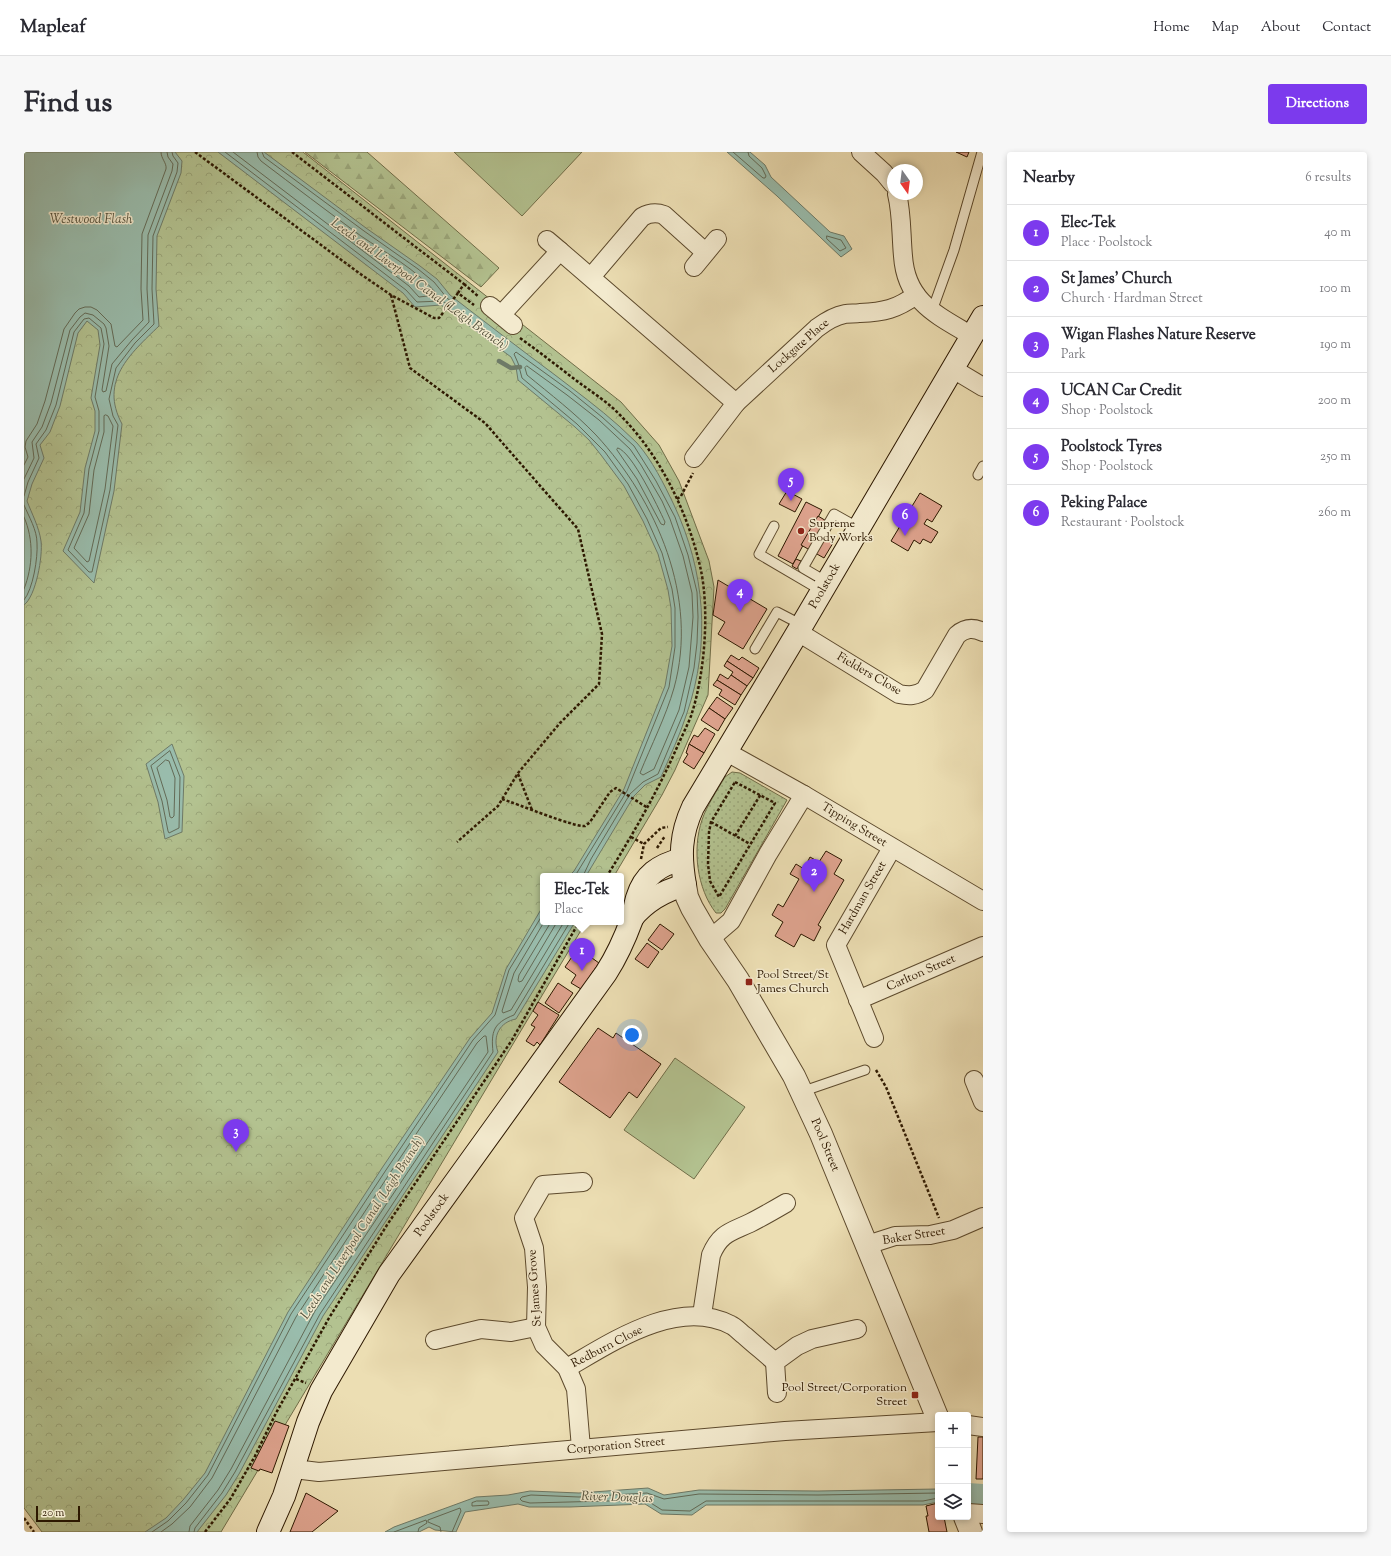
<!DOCTYPE html>
<html lang="en">
<head>
<meta charset="utf-8">
<style>
  body { margin:0; font-family:"Sorts Mill Goudy",serif; background:#f7f7f7; color:#2b2b33 }
  .controls { position:absolute; right:12px; bottom:12px; display:grid; overflow:hidden; border-radius:4px; box-shadow:0 2px 6px #0003 }
  .controls button { width:36px; height:36px; display:grid; place-items:center; padding:0; border:0; border-bottom:1px solid #e1e1e2; background:#fff; color:#2b2b33; font:20px sans-serif }
  .compass { position:absolute; left:863px; top:12px; width:36px; height:36px; border-radius:50%; background:#fff; box-shadow:0 2px 6px #0003; rotate:166deg }
  .scale { position:absolute; left:12px; bottom:10px; width:44px; box-sizing:border-box; padding-left:4px; border:2px solid #2d1800; border-top:0; font-size:11px; line-height:14px; white-space:nowrap; color:#2d1800; -webkit-text-stroke:3px #f3eace; paint-order:stroke }
  .you { position:absolute; left:608px; top:883px; width:14px; height:14px; margin:-10px; border:3px solid #fff; border-radius:50%; background:#1a73e8; box-shadow:0 0 0 6px #1a73e833 }
  .badge { display:grid; place-items:center; width:26px; height:26px; border-radius:50%; background:#7c3aed; color:#fff; font-size:13px; font-weight:700 }
  .pin { position:absolute; translate:-50% -33px; filter:drop-shadow(0 1px 2px #0008) }
  .pin::after { content:''; position:absolute; top:21px; width:14px; height:12px; background:inherit; clip-path:polygon(0 0,100% 0,50% 100%) }
  .popup { position:absolute; left:516px; top:721px; width:84px; height:52px; box-sizing:border-box; display:grid; place-content:center; border-radius:4px; background:#fff; filter:drop-shadow(0 1px 3px #0005); font-size:13px; white-space:nowrap; color:#7c7c81 }
  .popup b { font-size:15px; color:#2b2b33 }
  .popup::after { content:''; position:absolute; left:50%; top:100%; margin-left:-8px; border:8px solid transparent; border-top-color:#fff }
  .list { margin:0; padding:0; list-style:none }
  h2 { display:flex; justify-content:space-between; align-items:center; height:52px; margin:0; padding:0 16px; font-size:17px }
  h2 small { font-size:13px; font-weight:400; color:#7c7c81 }
  .list li { display:grid; grid-template-columns:26px 1fr auto; gap:12px; align-items:center; box-sizing:border-box; height:56px; padding:0 16px; border-top:1px solid #e1e1e2 }
  .list b { display:block; font-size:15px; white-space:nowrap }
  .list p { margin:0; font-size:13px; white-space:nowrap; color:#7c7c81 }
  .list em { font-size:13px; font-style:normal; color:#7c7c81 }
  .icon { flex:none; width:22px; height:22px; fill:none; stroke:currentColor; stroke-width:2; stroke-linecap:round; stroke-linejoin:round }
  .map { position:relative; flex:none; width:959px; height:1380px; overflow:hidden; border-radius:4px }
  header { display:flex; align-items:center; gap:24px; box-sizing:border-box; height:56px; padding:0 20px; background:#fff; border-bottom:1px solid #e1e1e2 }
  header strong { font-size:19px }
  nav { display:flex; gap:22px; margin-inline-start:auto; font-size:14px }
  .intro { display:flex; align-items:center; justify-content:space-between; box-sizing:border-box; height:96px; padding:0 24px }
  h1 { margin:0; font-size:28px }
  .button { padding:10px 18px; border-radius:4px; background:#7c3aed; color:#fff; font-size:14px; font-weight:700 }
  main { display:flex; gap:24px; padding:0 24px }
  aside { flex:1; background:#fff; border-radius:4px; box-shadow:0 2px 6px #0003 }
  .map>svg:first-child { display:block }
  .grass { fill:#b3c290; stroke:#706d48 }
  .forest { fill:url(#forest-firs); stroke:#706d48 }
  .park { fill:url(#park-crowns); stroke:#706d48 }
  .garden { fill:url(#garden-dots); stroke:#706d48 }
  .water { fill:#99bcac; stroke:#6e7a67 }
  .lines { fill:none; stroke-linecap:round; stroke-linejoin:round }
  .shore { stroke:#636a56; stroke-width:1 }
  .stream { stroke:#6e7a67; stroke-width:4.5 }
  .river { stroke:#99bcac; stroke-width:26 }
  .building { fill:#dea38e; stroke:#2d1800 }
  .service-casing { stroke:#5d4a2d; stroke-width:11 }
  .minor-casing { stroke:#5d4a2d; stroke-width:20 }
  .tertiary-casing { stroke:#5d4a2d; stroke-width:24 }
  .secondary-casing { stroke:#2d1800; stroke-width:24 }
  .path { stroke:#2d1800; stroke-width:2.5; stroke-dasharray:3 2; stroke-linecap:butt }
  .service { stroke:#f3eace; stroke-width:9 }
  .minor { stroke:#f3eace; stroke-width:18 }
  .tertiary { stroke:#f3eace; stroke-width:22 }
  .secondary { stroke:#f3eace; stroke-width:22 }
  .poi-dot { fill:#8f2418; stroke:#f3eace; stroke-width:1.5 }
  .labels { text-anchor:middle; dominant-baseline:central; stroke-width:3; stroke-linejoin:round; paint-order:stroke }
  .street-label { font-size:12px; fill:#2d1800; stroke:#f3eace }
  .poi-label { font-size:12px; fill:#2d1800; stroke:#f3eace; text-anchor:start }
  .water-label { font-size:13px; font-style:italic; fill:#53513c; stroke:#f3eace }
</style>
</head>
<body>
<header>
<strong>Mapleaf</strong>
<nav><a>Home</a><a>Map</a><a>About</a><a>Contact</a></nav>
</header>
<div class="intro"><h1>Find us</h1><a class="button">Directions</a></div>
<main>
<div class="map">
<svg width="959" height="1380" viewBox="0 0 959 1380">
  <defs>
    <pattern id="forest-firs" width="22" height="20" patternUnits="userSpaceOnUse"><rect width="22" height="20" fill="#b3c290"/><path d="M5 1l3.5 6h-7zM16 11l3.5 6h-7z" fill="#9aa67a"/></pattern>
    <pattern id="park-crowns" width="20" height="18" patternUnits="userSpaceOnUse"><rect width="20" height="18" fill="#b3c290"/><path d="M2 6a3 3 0 1 1 6 0M12 15a3 3 0 1 1 6 0" fill="none" stroke="#9aa67a"/></pattern>
    <pattern id="garden-dots" width="8" height="8" patternUnits="userSpaceOnUse"><rect width="8" height="8" fill="#b3c290"/><path d="M2 2h.1M6 6h.1" fill="none" stroke="#9aa67a" stroke-width="1.8" stroke-linecap="round"/></pattern>
  </defs>
  <rect width="100%" height="100%" fill="#ecdeb3"/>
  <filter id="stains"><feTurbulence type="fractalNoise" baseFrequency=".005" numOctaves="4"/><feColorMatrix values="0 0 0 0 .2 0 0 0 0 .09 0 0 0 0 .02 0 0 0 .5 -.17"/></filter>
  <radialGradient id="worn" r=".72"><stop offset=".6" stop-color="#630" stop-opacity="0"/><stop offset="1" stop-color="#630" stop-opacity=".3"/></radialGradient>
  <g class="grass">
    <polygon points="430,0 558,0 498,64"/>
    <polygon points="651,906 721,955 670,1027 600,978"/>
  </g>
  <polygon class="forest" points="281,0 343,0 475,116 457,135"/>
  <polygon class="park" points="0,0 279,0 597,250 635,293 655,329 685,409 690,435 684,543 651,618 638,643 590,724 519,724 519,770 562,770 197,1380 18,1380 0,1356"/>
  <path class="garden" d="M 708,620 L 716,621 L 763,648 L 701,757 L 697,761 L 692,761 C 673,737 668,697 678,668 C 682,655 694,637 701,625 Z"/>
  <g class="water">
    <path d="M 0,0 L 151,0 L 158,9 L 157,21 L 133,84 L 132,137 L 135,174 C 106,202 75,229 98,272 L 90,339 L 70,431 L 39,399 L 56,360 L 61,316 L 71,279 L 71,259 L 67,246 L 76,193 L 74,178 L 63,169 L 54,181 L 36,254 L 26,280 L 16,293 L 20,306 L 8,332 L 3,349 C 8,362 15,375 17,389 C 19,404 12,444 0,453 Z"/>
    <path d="M 194,0 L 240,0 L 342,76 L 396,114 L 413,127 L 426,143 C 461,170 496,197 531,223 C 553,240 575,256 595,274 C 601,280 607,285 613,291 C 628,308 640,332 650,353 C 681,419 687,491 663,561 C 656,583 646,604 637,625 L 621,633 L 610,644 L 562,724 L 545,724 L 550,719 L 600,637 L 641,534 L 648,494 L 647,456 L 644,438 L 634,402 L 619,369 L 600,334 L 577,303 L 565,288 L 551,275 L 494,228 L 492,215 L 487,205 L 417,153 L 391,155 L 379,141 Z"/>
    <polygon points="703,0 726,0 741,13 747,25 806,80 820,84 828,97 817,105 753,44"/>
    <polygon points="148,592 160,624 158,680 141,687 134,650 122,612"/>
    <path d="M 519,754 L 519,770 L 551,770 L 492,867 C 476,870 468,884 474,900 L 299,1164 L 215,1322 L 202,1343 L 173,1380 L 121,1380 L 142,1366 L 159,1348 L 181,1321 L 264,1160 L 358,1016 L 446,886 L 468,861 L 482,817 Z"/>
    <polygon points="624,1336 640,1343 675,1338 794,1339 914,1337 914,1350 899,1353 682,1353 668,1363 637,1362 621,1352 546,1355 505,1355 494,1352 441,1360 432,1380 411,1378 405,1375 395,1380 361,1380 370,1375 452,1345 484,1343 506,1339 555,1341"/>
  </g>
  <g class="lines">
    <g class="shore">
      <polyline points="201,0 382,138 393,150 418,149 427,154 429,154 429,151 423,146 410,130 394,117 340,79 240,5 238,0"/>
      <path d="M 209,0 L 385,134 L 395,145 L 412,143 L 412,141 C 392,117 362,101 337,84 C 303,59 270,34 237,9 L 234,5 L 233,0"/>
      <polyline points="709,0 739,26 741,26 742,24 738,16 725,4 724,0"/>
      <polygon points="803,84 817,88 822,96 816,99 803,87"/>
      <path d="M 503,214 L 543,243 L 575,268 L 606,297 L 617,313 L 638,349 L 646,367 L 659,404 L 668,441 L 669,465 L 665,515 L 655,558 L 630,617 L 619,623 L 616,621 C 627,594 642,564 650,536 C 675,446 633,349 572,283 C 551,261 526,242 503,223 L 501,216 Z"/>
      <polygon points="82,263 84,264 89,274 81,337 65,409 63,410 50,396 65,362 70,318 80,280 80,264"/>
      <path d="M 594,296 C 608,300 634,355 641,370 L 640,373 L 637,372 L 613,327 L 593,298 Z"/>
      <path d="M 0,313 L 4,305 L 1,295 L 2,289 L 13,272 L 21,249 L 40,177 L 51,161 L 55,157 L 61,155 L 67,155 L 73,158 L 87,172 L 91,194 L 93,195 L 119,168 L 117,137 L 118,82 L 142,17 C 143,11 137,7 137,0"/>
      <polyline points="0,327 10,306 8,290 18,275 27,251 46,178 56,165 61,161 69,163 80,172 82,176 85,194 78,238 79,240 82,239 88,212 108,188 125,170 123,137 124,83 148,19 149,12 144,5 143,0"/>
      <polyline points="0,344 4,330 15,306 12,292 22,278 32,253 50,180 60,167 65,166 77,176 80,192 71,245 75,259 75,279 65,317 60,361 44,398 65,420 68,420 86,338 94,273 89,264 85,247 92,216 111,191 130,172 128,137 129,84 153,20 154,11 149,4 148,0"/>
      <path d="M 0,353 C 5,365 13,378 13,391 C 14,406 9,437 0,448"/>
      <path d="M 0,365 C 10,388 9,414 0,437"/>
      <polygon points="146,599 156,625 155,676 145,681 144,679 138,649 127,614"/>
      <polygon points="142,608 145,609 151,626 150,664 148,666 146,665 143,648 133,616"/>
      <polyline points="551,724 603,639 645,535 651,495 651,456 648,437 638,401 623,367 604,332 581,300 553,272 498,226 494,211 490,202 492,200 546,239 578,265 610,294 632,329 651,365 664,403 673,440 674,465 673,491 670,516 660,560 634,622 619,630 606,642 567,707 559,724"/>
      <polyline points="520,770 490,821 478,859 479,861 487,858 540,770"/>
      <polyline points="527,770 495,823 494,828 495,830 498,829 533,770"/>
      <polyline points="914,1341 794,1343 675,1342 640,1347 623,1341 555,1345 507,1343 498,1345 496,1347 498,1349 506,1351 622,1348 638,1358 666,1359 682,1349 899,1349 914,1346"/>
      <polygon points="453,1349 464,1349 465,1351 464,1353 448,1354 448,1351"/>
      <polyline points="128,1380 144,1369 162,1351 184,1323 267,1162 362,1018 449,888 471,863 485,818 519,762"/>
      <polyline points="137,1380 148,1372 166,1355 188,1326 272,1165 366,1021 453,891 460,884 462,884 464,900 291,1159 207,1317 194,1338 166,1374 165,1380"/>
      <path d="M 170,1380 L 171,1376 L 198,1341 L 211,1320 L 296,1162 L 469,900 C 467,880 469,871 490,863 L 546,770"/>
      <polyline points="370,1380 402,1368 403,1371 395,1376 394,1380"/>
      <polyline points="417,1380 416,1375 404,1370 404,1368 436,1356 437,1359 428,1380"/>
    </g>
    <polyline class="stream" points="475,209 487,216 496,215"/>
    <polyline class="river" points="944,1344 959,1345"/>
  </g>
  <g class="building">
    <polygon points="932,0 945,0 943,5"/>
    <polygon points="763,339 778,347 771,360 755,352"/>
    <polygon points="896,341 918,354 908,370 903,367 900,372 914,380 907,391 899,387 896,392 890,388 884,399 867,389"/>
    <polygon points="782,350 798,358 769,412 754,404"/>
    <polygon points="794,364 809,373 801,387 809,391 800,406 777,393"/>
    <polygon points="772,407 777,409 773,417 768,414"/>
    <polygon points="694,428 743,457 719,497 694,482 701,470 689,463"/>
    <polygon points="707,503 715,508 718,505 735,516 729,526 703,509"/>
    <polygon points="703,509 729,526 723,534 707,523 709,520 700,514"/>
    <polygon points="696,522 704,527 707,523 723,534 717,543 693,528"/>
    <polygon points="693,528 717,543 711,553 695,543 698,538 689,533"/>
    <polygon points="693,545 709,556 701,567 685,556"/>
    <polygon points="685,556 701,567 694,579 677,568"/>
    <polygon points="681,576 691,582 680,601 665,592 670,583 674,585"/>
    <polygon points="665,592 680,601 670,617 659,610 664,602 662,601"/>
    <polygon points="802,699 818,708 810,722 820,728 794,773 797,775 790,789 777,782 770,795 751,784 759,770 748,763 754,752 759,755 775,727 766,722 772,712 780,717 786,705 795,710"/>
    <polygon points="636,772 650,782 638,798 624,788"/>
    <polygon points="623,791 635,800 624,816 611,807"/>
    <polygon points="554,796 575,811 557,837 547,831 552,823 541,815"/>
    <polygon points="534,831 549,841 535,861 521,851"/>
    <polygon points="514,850 535,863 516,893 513,890 510,894 502,889 511,875 507,873 514,863 509,859"/>
    <polygon points="574,876 589,886 592,881 637,912 613,946 605,940 586,966 535,930"/>
    <polygon points="251,1269 265,1274 248,1321 236,1317 235,1319 227,1316"/>
    <polygon points="954,1285 959,1285 959,1327 952,1327"/>
    <polygon points="282,1341 314,1359 288,1380 266,1380"/>
    <polygon points="914,1351 914,1365 920,1365 923,1380 905,1380 902,1364 904,1364 902,1354"/>
  </g>
  <g class="lines">
    <g class="service-casing">
      <g id="service">
        <polyline points="908,159 930,98 958,0"/>
        <polyline points="954,323 959,314"/>
        <polyline points="750,374 735,402 798,439"/>
        <polyline points="803,430 779,416 810,362 835,376"/>
        <polyline points="731,497 753,460 778,473"/>
        <polyline points="777,940 841,918"/>
      </g>
    </g>
    <g class="minor-casing">
      <g id="minor">
        <polyline points="837,0 860,21 869,32"/>
        <path d="M 873,42 C 878,62 877,83 879,104 C 882,150 913,163 948,184"/>
        <polyline points="523,88 536,99"/>
        <polyline points="670,115 693,87"/>
        <path d="M 567,125 L 618,65 C 625,61 632,60 640,63 L 681,100"/>
        <polyline points="466,154 489,173"/>
        <path d="M 477,163 L 536,99 L 712,251 L 793,176 C 801,170 810,164 821,162 C 826,161 831,162 836,161 C 860,160 873,157 892,143"/>
        <polyline points="929,217 959,235"/>
        <polyline points="670,306 712,251"/>
        <path d="M 774,480 L 875,542 C 885,544 892,544 901,538 L 933,483 C 941,476 949,475 959,480"/>
        <polyline points="701,599 780,643 959,749"/>
        <polyline points="686,787 707,769 744,702 780,643"/>
        <polyline points="834,848 959,794"/>
        <polyline points="850,886 812,793 868,696"/>
        <polyline points="950,928 959,950"/>
        <polyline points="843,1093 871,1084 906,1083 929,1078 959,1065"/>
        <path d="M 678,1163 L 687,1103 C 696,1081 707,1080 726,1071 C 738,1065 750,1058 762,1051"/>
        <polyline points="411,1188 457,1177 487,1180 512,1175"/>
        <path d="M 543,1216 C 588,1190 654,1145 707,1173 C 712,1175 716,1181 721,1184 C 731,1193 741,1201 751,1210"/>
        <polyline points="753,1241 751,1210 773,1194 788,1187 833,1177"/>
        <polyline points="944,1273 959,1275"/>
        <polyline points="557,1296 552,1237 543,1216 520,1193 512,1175 513,1135 510,1096 500,1066 519,1033 559,1030"/>
        <polyline points="270,1317 295,1320 761,1279 914,1270"/>
        <polyline points="944,1361 959,1362"/>
      </g>
    </g>
    <g class="tertiary-casing">
      <g id="tertiary">
        <polyline points="661,733 663,745 668,756 686,787 714,828 770,924 797,982 914,1267"/>
        <polyline points="941,1365 947,1380"/>
      </g>
    </g>
    <g class="secondary-casing">
      <g id="secondary">
        <path d="M 608,766 C 622,749 639,739 661,733 C 656,704 656,683 669,655 L 778,473 L 959,165"/>
        <path d="M 244,1380 L 260,1344 L 284,1270 L 297,1239 L 365,1122 L 582,821 C 593,804 601,786 608,767 C 610,761 611,753 613,746 C 620,723 635,713 658,707"/>
      </g>
    </g>
    <g class="path">
      <polyline points="171,0 335,121 367,143 410,166 415,166 434,141"/>
      <polyline points="268,0 440,132 434,141 450,153"/>
      <polyline points="440,132 455,145"/>
      <polyline points="367,143 386,216 461,271 554,377 578,482 575,532 536,571 494,621 474,654 433,690"/>
      <path d="M 496,186 C 517,201 537,217 557,232 C 568,240 580,248 590,257 C 634,299 662,355 676,414 C 686,456 681,522 667,564 C 663,574 658,584 654,593 C 634,639 609,682 583,724"/>
      <polyline points="653,347 657,344 669,321"/>
      <polyline points="494,622 508,658"/>
      <polygon points="711,630 751,651 695,745 686,729 684,712 685,680 687,670"/>
      <path d="M 478,647 C 491,651 552,676 561,674 C 562,673 564,672 566,670 L 586,640 L 592,636 L 624,656"/>
      <polyline points="687,670 726,692"/>
      <polyline points="711,684 737,642"/>
      <polyline points="607,685 620,692"/>
      <polyline points="633,696 641,684"/>
      <polyline points="617,707 620,692 637,676 644,675"/>
      <polyline points="852,918 862,935 915,1066"/>
      <polyline points="272,1227 282,1231"/>
      <polyline points="0,1366 10,1380"/>
      <polyline points="181,1380 207,1346 231,1304 252,1261 305,1166 363,1073 488,888 555,770"/>
    </g>
    <use href="#service" class="service"/>
    <use href="#minor" class="minor"/>
    <use href="#tertiary" class="tertiary"/>
    <use href="#secondary" class="secondary"/>
  </g>
  <g class="poi-dot">
    <circle cx="777" cy="379" r="4"/>
    <rect x="721" y="826" width="8" height="8" rx="2"/>
    <rect x="887" y="1239" width="8" height="8" rx="2"/>
  </g>
  <g class="labels">
    <g class="street-label">
      <text transform="translate(775 194) rotate(-41)">Lockgate Place</text>
      <text transform="translate(801 434) rotate(-60)">Poolstock</text>
      <text transform="translate(845 522) rotate(30)">Fielders Close</text>
      <text transform="translate(830 673) rotate(31)">Tipping Street</text>
      <text transform="translate(839 746) rotate(-60)">Hardman Street</text>
      <text transform="translate(897 821) rotate(-24)">Carlton Street</text>
      <text transform="translate(801 993) rotate(67)">Pool Street</text>
      <text transform="translate(408 1063) rotate(-54)">Poolstock</text>
      <text transform="translate(890 1084) rotate(-9)">Baker Street</text>
      <text transform="translate(511 1136) rotate(-94)">St James Grove</text>
      <text transform="translate(583 1195) rotate(-27)">Redburn Close</text>
      <text transform="translate(592 1294) rotate(-5)">Corporation Street</text>
    </g>
    <g class="poi-label">
      <text x="785" y="372">Supreme<tspan x="785" dy="14">Body Works</tspan></text>
      <text x="733" y="823">Pool Street/St<tspan x="733" dy="14">James Church</tspan></text>
      <text x="883" y="1236" text-anchor="end">Pool Street/Corporation<tspan x="883" dy="14">Street</tspan></text>
    </g>
    <g class="water-label">
      <text x="67" y="68">Westwood Flash</text>
      <text transform="translate(395 133) rotate(36)">Leeds and Liverpool Canal (Leigh Branch)</text>
      <text transform="translate(339 1076) rotate(-57)">Leeds and Liverpool Canal (Leigh Branch)</text>
      <text transform="translate(593 1346) rotate(2)">River Douglas</text>
    </g>
  </g>
  <rect width="100%" height="100%" filter="url(#stains)"/>
  <rect width="100%" height="100%" fill="url(#worn)"/>
</svg>
<div class="controls">
<button>+</button>
<button>−</button>
<button><svg class="icon" aria-label="layers" viewBox="0 0 24 24"><path d="M12 4l9 5-9 5-9-5zM3 14l9 5 9-5"/></svg></button>
</div>
<svg class="compass" viewBox="-18 -18 36 36"><path d="M0-13l5 13h-10z" fill="#e53935"/><path d="M0 13l5-13h-10z" fill="#7c7c81"/></svg>
<div class="scale">20 m</div>
<div class="you"></div>
<div class="pin badge" style="left:558px;top:819px">1</div>
<div class="popup"><b>Elec-Tek</b>Place</div>
<div class="pin badge" style="left:790px;top:740px">2</div>
<div class="pin badge" style="left:212px;top:1000px">3</div>
<div class="pin badge" style="left:716px;top:460px">4</div>
<div class="pin badge" style="left:767px;top:349px">5</div>
<div class="pin badge" style="left:881px;top:384px">6</div>
</div>
<aside>
<h2>Nearby<small>6 results</small></h2>
<ul class="list">
<li><span class="badge">1</span><div><b>Elec-Tek</b><p>Place · Poolstock</p></div><em>40 m</em></li>
<li><span class="badge">2</span><div><b>St James' Church</b><p>Church · Hardman Street</p></div><em>100 m</em></li>
<li><span class="badge">3</span><div><b>Wigan Flashes Nature Reserve</b><p>Park</p></div><em>190 m</em></li>
<li><span class="badge">4</span><div><b>UCAN Car Credit</b><p>Shop · Poolstock</p></div><em>200 m</em></li>
<li><span class="badge">5</span><div><b>Poolstock Tyres</b><p>Shop · Poolstock</p></div><em>250 m</em></li>
<li><span class="badge">6</span><div><b>Peking Palace</b><p>Restaurant · Poolstock</p></div><em>260 m</em></li>
</ul>
</aside>
</main>
</body>
</html>
